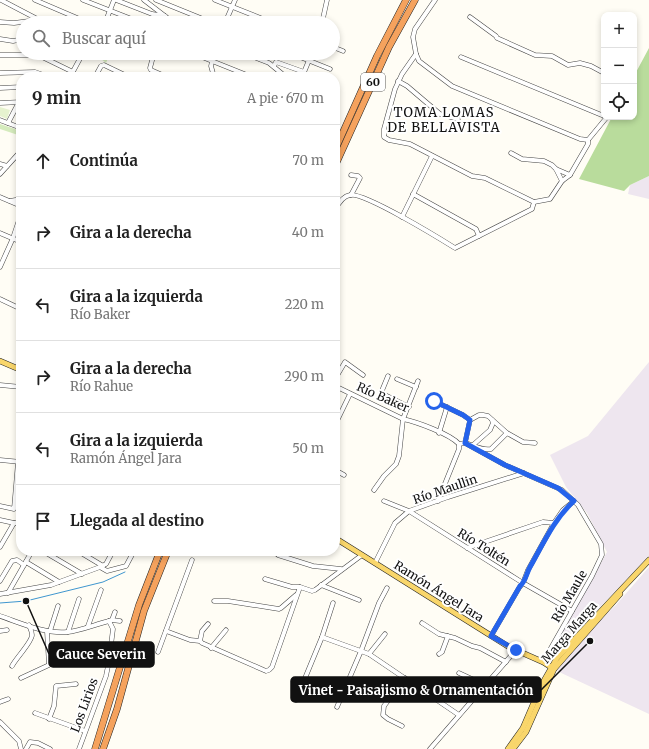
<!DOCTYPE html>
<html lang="es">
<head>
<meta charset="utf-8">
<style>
  body { margin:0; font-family:Merriweather,serif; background:#f2f2f2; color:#222 }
  .controls { position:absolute; right:12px; top:12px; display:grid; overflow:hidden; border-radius:8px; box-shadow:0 2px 6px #0003 }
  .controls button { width:36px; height:36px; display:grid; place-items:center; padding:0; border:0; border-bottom:1px solid #e0e0e0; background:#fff; color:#222; font:20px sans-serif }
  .stop { position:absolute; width:12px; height:12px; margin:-9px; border:3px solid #2563eb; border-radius:50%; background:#fff }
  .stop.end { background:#2563eb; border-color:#fff; box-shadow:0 1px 4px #0008 }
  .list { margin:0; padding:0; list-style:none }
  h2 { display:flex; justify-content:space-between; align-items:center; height:52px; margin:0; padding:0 16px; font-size:17px }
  h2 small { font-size:13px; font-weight:400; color:#767676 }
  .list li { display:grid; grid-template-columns:26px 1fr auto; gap:12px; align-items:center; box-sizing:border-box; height:72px; padding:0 16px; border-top:1px solid #e0e0e0 }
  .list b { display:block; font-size:15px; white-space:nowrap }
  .list p { margin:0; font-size:13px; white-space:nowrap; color:#767676 }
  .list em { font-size:13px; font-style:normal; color:#767676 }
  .icon { flex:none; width:22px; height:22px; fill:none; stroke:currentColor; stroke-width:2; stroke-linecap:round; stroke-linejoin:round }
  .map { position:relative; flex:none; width:649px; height:749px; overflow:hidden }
  .search { position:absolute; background:#fff; box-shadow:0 2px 6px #0003; left:16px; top:16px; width:324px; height:44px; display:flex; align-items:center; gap:10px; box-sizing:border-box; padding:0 14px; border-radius:22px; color:#767676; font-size:15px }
  .panel { position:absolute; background:#fff; box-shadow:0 2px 6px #0003; left:16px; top:72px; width:324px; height:484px; border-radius:16px }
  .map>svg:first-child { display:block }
  .industrial { fill:#eee6ef }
  .green { fill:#d5ebbd }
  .forest { fill:#b9dc9c }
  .pitch { fill:#e6f2cf }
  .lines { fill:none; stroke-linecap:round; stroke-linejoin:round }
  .stream { stroke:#3f96cf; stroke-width:1 }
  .minor-casing { stroke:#444; stroke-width:5 }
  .major-casing { stroke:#222; stroke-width:6 }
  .highway-casing { stroke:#222; stroke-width:7 }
  .minor { stroke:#fff; stroke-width:4 }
  .major { stroke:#f9d66b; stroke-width:5 }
  .highway { stroke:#f5a25d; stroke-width:6 }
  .route { stroke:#2563eb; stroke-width:5 }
  .labels { text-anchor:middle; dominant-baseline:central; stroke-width:4; stroke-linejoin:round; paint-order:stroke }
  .shield { fill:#fff; stroke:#585858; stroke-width:1 }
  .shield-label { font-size:11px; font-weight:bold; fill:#111 }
  .street-label { font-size:12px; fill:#111; stroke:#fff }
  .neighbourhood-label { font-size:13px; letter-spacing:1px; fill:#111; stroke:#fff }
  .leader { fill:none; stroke:#111; stroke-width:1.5 }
  .callout-dot { fill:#111; stroke:#fff; stroke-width:1.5 }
  .callout { fill:#111; stroke:#111; stroke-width:1.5 }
  .callout-label { font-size:13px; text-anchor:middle; font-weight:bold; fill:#fff }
</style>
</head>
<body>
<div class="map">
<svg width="649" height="749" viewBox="0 0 649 749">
  <rect width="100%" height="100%" fill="#fffdf5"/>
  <g class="industrial">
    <polygon points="649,176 649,199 628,194 630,185"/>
    <polygon points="649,362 649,556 575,633 564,642 559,639 607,552 587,513 566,487 550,455 588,436"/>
    <polygon points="649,567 649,714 557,671 587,633 616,605"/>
  </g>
  <g class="green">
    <polygon points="94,53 110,53 106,63"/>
    <polygon points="0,124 21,131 21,136 0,129"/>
  </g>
  <polygon class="forest" points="649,48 649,176 630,185 624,191 579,179 612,117 634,117 634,76"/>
  <polygon class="pitch" points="0,107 10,110 7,119 0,116"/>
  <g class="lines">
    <polyline class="stream" points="0,603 26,601 103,582 125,572"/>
    <g class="minor-casing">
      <g id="minor">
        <polyline points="1,0 45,23"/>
        <polyline points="35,0 89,23"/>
        <polyline points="83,0 142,23"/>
        <polyline points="116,0 152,14 165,16"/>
        <polyline points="144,0 174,23"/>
        <polyline points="156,0 213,23"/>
        <polyline points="215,0 273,23"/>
        <polyline points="435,0 415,29 413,37 416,54 419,61 452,86 580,139 588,140 607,117"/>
        <polyline points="470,17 496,36 497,38 535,55 552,56 568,65 580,63 591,66 604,73"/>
        <polyline points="0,22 14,23 37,20"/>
        <polyline points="105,23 114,0"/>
        <polyline points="225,23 235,0"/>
        <polyline points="322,23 327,0"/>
        <polyline points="0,39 13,41 23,39"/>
        <polyline points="333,47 343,51"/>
        <polyline points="70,53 80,58"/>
        <polyline points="154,53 150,68 151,70 167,77"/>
        <polyline points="192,53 252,77"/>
        <polyline points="244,53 269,63 286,77"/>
        <polyline points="290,53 330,69"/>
        <polyline points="0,55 38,55 73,72"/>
        <polyline points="461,57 604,116"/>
        <polyline points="260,59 263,53"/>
        <polyline points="274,66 276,62 304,72"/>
        <polyline points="0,73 35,72 49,77"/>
        <polyline points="70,77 83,53"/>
        <polyline points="95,77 101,66 104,65 129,77"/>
        <polyline points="214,77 211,66 214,53"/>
        <polyline points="302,77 312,53"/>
        <polyline points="398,81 407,86 440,114 458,119"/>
        <polyline points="0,88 21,87"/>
        <polyline points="0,103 21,102"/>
        <polyline points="0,120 21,128"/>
        <polyline points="8,123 19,102"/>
        <polyline points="511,153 522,159 544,161 552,165 556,169 570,175 588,144 588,140"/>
        <polyline points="0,164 7,166"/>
        <polyline points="556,169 562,181"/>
        <polyline points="0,174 19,153"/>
        <polyline points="413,194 476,229 479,236"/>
        <polyline points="351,195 360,178 358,176 351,175"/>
        <polyline points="0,197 21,206"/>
        <polyline points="10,201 21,199"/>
        <polyline points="534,202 550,199 562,181 570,175"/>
        <path d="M 335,210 C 338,204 343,196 350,195 C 364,192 439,238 455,248 L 532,209 L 534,202 L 485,178 L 472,176 L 410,144 L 389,140 L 384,137 L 384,129 L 395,89 L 402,74 L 416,54"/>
        <polyline points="402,217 432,156"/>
        <polyline points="0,233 21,242"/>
        <polyline points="0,267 13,238 21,214"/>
        <polyline points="0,299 21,309"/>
        <polyline points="388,376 381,393 409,407"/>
        <polyline points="335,379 345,362 363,375"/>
        <polyline points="397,379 416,387"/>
        <polyline points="0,385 21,387"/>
        <path d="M 335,386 L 403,419 C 417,422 450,434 459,444 L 465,443 L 505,465 L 562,490 L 578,505 L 601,544 L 602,555 L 592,576 L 543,662"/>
        <polyline points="434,401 463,415 470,420"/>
        <polyline points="335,425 350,394"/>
        <polyline points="439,433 447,407"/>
        <path d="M 507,433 L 491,449 C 482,451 473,445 465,443 L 470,420 L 479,415 L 483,415 L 488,416 L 507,433 L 523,442 L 535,443"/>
        <polyline points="473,445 490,430 493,423 492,420"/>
        <polyline points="0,460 21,462"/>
        <polyline points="20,462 21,450"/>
        <polyline points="335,470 344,475"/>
        <polyline points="374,490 384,476 396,464 399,456 403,419 418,381"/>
        <polyline points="384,501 409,511 523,583 572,611"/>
        <polyline points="438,501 459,449 459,444"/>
        <polyline points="0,506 14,509 18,462"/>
        <polyline points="0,520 14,523 21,523"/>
        <polyline points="0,547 14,523"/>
        <polyline points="467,548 543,522 554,523"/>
        <polyline points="43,551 82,574"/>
        <polyline points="78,551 103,566"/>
        <polyline points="209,551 219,551"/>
        <polyline points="280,551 278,555 313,566 341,569"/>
        <polyline points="26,562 59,582"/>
        <polyline points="375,563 395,523 409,511 448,497 524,473"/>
        <polyline points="100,567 107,571 126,566 134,551"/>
        <polyline points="265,579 292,587 300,587"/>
        <polyline points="0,581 12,561 17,560 24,565"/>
        <polyline points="321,585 359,600"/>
        <polyline points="8,593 32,551"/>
        <polyline points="0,594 51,585 100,567 106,564 113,551"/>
        <polyline points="214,601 228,601 279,609 281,608 296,595"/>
        <path d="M 0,616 C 21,623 44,634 67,632 C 80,631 96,624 109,621"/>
        <polyline points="112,620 120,621"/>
        <polyline points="109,621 112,620 115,612"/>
        <polyline points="422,623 439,634 455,638 472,646 480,648 506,662"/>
        <polyline points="208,624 202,631 200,641 202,643 266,671 269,670 272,667 300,587 312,591 315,590 362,555"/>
        <polyline points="88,626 101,590"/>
        <polyline points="0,631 7,630"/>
        <polyline points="50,631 58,606"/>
        <polyline points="166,631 190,640 200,641"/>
        <polyline points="68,632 79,599"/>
        <polyline points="491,636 519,588 523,583 528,570 554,523 563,510 574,501"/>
        <polyline points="322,637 369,654 459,715"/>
        <polyline points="211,648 226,630"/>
        <polyline points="158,652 192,560"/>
        <polyline points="369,654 385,634"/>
        <polyline points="439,654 442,652 448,636"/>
        <path d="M 12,666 C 16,658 32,642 32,635 C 32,631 30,628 29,625"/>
        <polyline points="459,673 485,685"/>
        <polyline points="21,678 49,665 47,631"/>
        <polyline points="296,700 322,637 333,603"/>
        <polyline points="0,702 8,699"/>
        <polyline points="337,707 361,651 379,603 387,588"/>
        <polyline points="35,713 85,731"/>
        <polyline points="49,719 54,706 56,686 76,684"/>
        <polyline points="0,722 19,741 21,749"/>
        <polyline points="402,726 388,719 383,715 384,706 405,678"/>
        <polyline points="26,749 30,742 38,743 50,749"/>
        <polyline points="79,749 106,676 109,661 113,629 109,621"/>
        <polyline points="430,749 516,650"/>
      </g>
    </g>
    <g class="major-casing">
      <g id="major">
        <polyline points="0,361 21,370"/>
        <polyline points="335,538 509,647 543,662 554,669"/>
        <polyline points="508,749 523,728 541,686 557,658 649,560"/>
        <polyline points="513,749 526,732 554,669 620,594"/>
      </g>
    </g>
    <g class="highway-casing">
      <g id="highway">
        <polyline points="335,150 377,56 406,0"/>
        <polyline points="335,166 389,47 415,0"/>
        <polyline points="95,749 139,605 160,551"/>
        <polyline points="103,749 117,709 144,611 168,551"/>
      </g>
    </g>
    <use href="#minor" class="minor"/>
    <use href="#major" class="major"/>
    <use href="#highway" class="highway"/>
  </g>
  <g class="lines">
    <path class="route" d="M 434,401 L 463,415 L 470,420 L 465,443 L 505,465 L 558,488 L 574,501 C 554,519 543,544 530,567 C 526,574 526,581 520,586 L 491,636 L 516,650"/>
  </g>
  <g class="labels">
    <rect class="shield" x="361" y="73" width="24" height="18" rx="3"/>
    <g class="shield-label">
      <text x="373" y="82">60</text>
    </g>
    <g class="street-label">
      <text transform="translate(383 397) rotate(24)">Río Baker</text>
      <text transform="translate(445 489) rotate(-19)">Río Maullin</text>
      <text transform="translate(484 547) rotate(32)">Río Toltén</text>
      <text transform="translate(439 591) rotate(32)">Ramón Ángel Jara</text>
      <text transform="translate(569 596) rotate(-60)">Río Maule</text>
      <text transform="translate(569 632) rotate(-49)">Marga Marga</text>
      <text transform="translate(84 705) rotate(-70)">Los Lirios</text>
    </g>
    <g class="neighbourhood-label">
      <text x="444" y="112">TOMA LOMAS<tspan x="444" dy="15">DE BELLAVISTA</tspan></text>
    </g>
  </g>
  <path class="leader" d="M26 601L49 654M590 641L541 690"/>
  <g class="callout-dot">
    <circle cx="26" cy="601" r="4"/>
    <circle cx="590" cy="641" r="4"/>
  </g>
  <g class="callout">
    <rect x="49" y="642" width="105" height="25" rx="4"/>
    <rect x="291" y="677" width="250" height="25" rx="4"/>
  </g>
  <g class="callout-label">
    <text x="101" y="659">Cauce Severin</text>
    <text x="416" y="695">Vinet - Paisajismo &amp; Ornamentación</text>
  </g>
</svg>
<div class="controls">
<button>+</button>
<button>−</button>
<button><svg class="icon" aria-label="locate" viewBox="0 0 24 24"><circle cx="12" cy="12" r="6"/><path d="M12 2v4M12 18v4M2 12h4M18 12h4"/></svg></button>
</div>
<div class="stop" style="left:434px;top:401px"></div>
<div class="stop end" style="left:516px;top:650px"></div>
<div class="search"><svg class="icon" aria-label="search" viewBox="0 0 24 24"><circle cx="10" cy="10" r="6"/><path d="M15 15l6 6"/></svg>Buscar aquí</div>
<section class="panel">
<h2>9 min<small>A pie · 670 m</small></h2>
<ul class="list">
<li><svg class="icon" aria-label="ahead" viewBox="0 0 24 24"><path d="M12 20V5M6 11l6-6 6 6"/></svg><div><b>Continúa</b></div><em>70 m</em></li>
<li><svg class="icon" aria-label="right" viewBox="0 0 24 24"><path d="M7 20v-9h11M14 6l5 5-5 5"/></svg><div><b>Gira a la derecha</b></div><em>40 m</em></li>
<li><svg class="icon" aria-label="left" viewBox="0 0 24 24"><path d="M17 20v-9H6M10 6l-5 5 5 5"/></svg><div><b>Gira a la izquierda</b><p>Río Baker</p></div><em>220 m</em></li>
<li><svg class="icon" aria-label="right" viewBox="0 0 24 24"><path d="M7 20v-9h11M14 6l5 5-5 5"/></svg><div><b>Gira a la derecha</b><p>Río Rahue</p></div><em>290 m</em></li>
<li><svg class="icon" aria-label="left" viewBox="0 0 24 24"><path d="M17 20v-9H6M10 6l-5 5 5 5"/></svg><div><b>Gira a la izquierda</b><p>Ramón Ángel Jara</p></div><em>50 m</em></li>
<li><svg class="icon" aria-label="arrive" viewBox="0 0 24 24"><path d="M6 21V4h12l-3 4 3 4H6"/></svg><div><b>Llegada al destino</b></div></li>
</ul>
</section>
</div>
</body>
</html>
